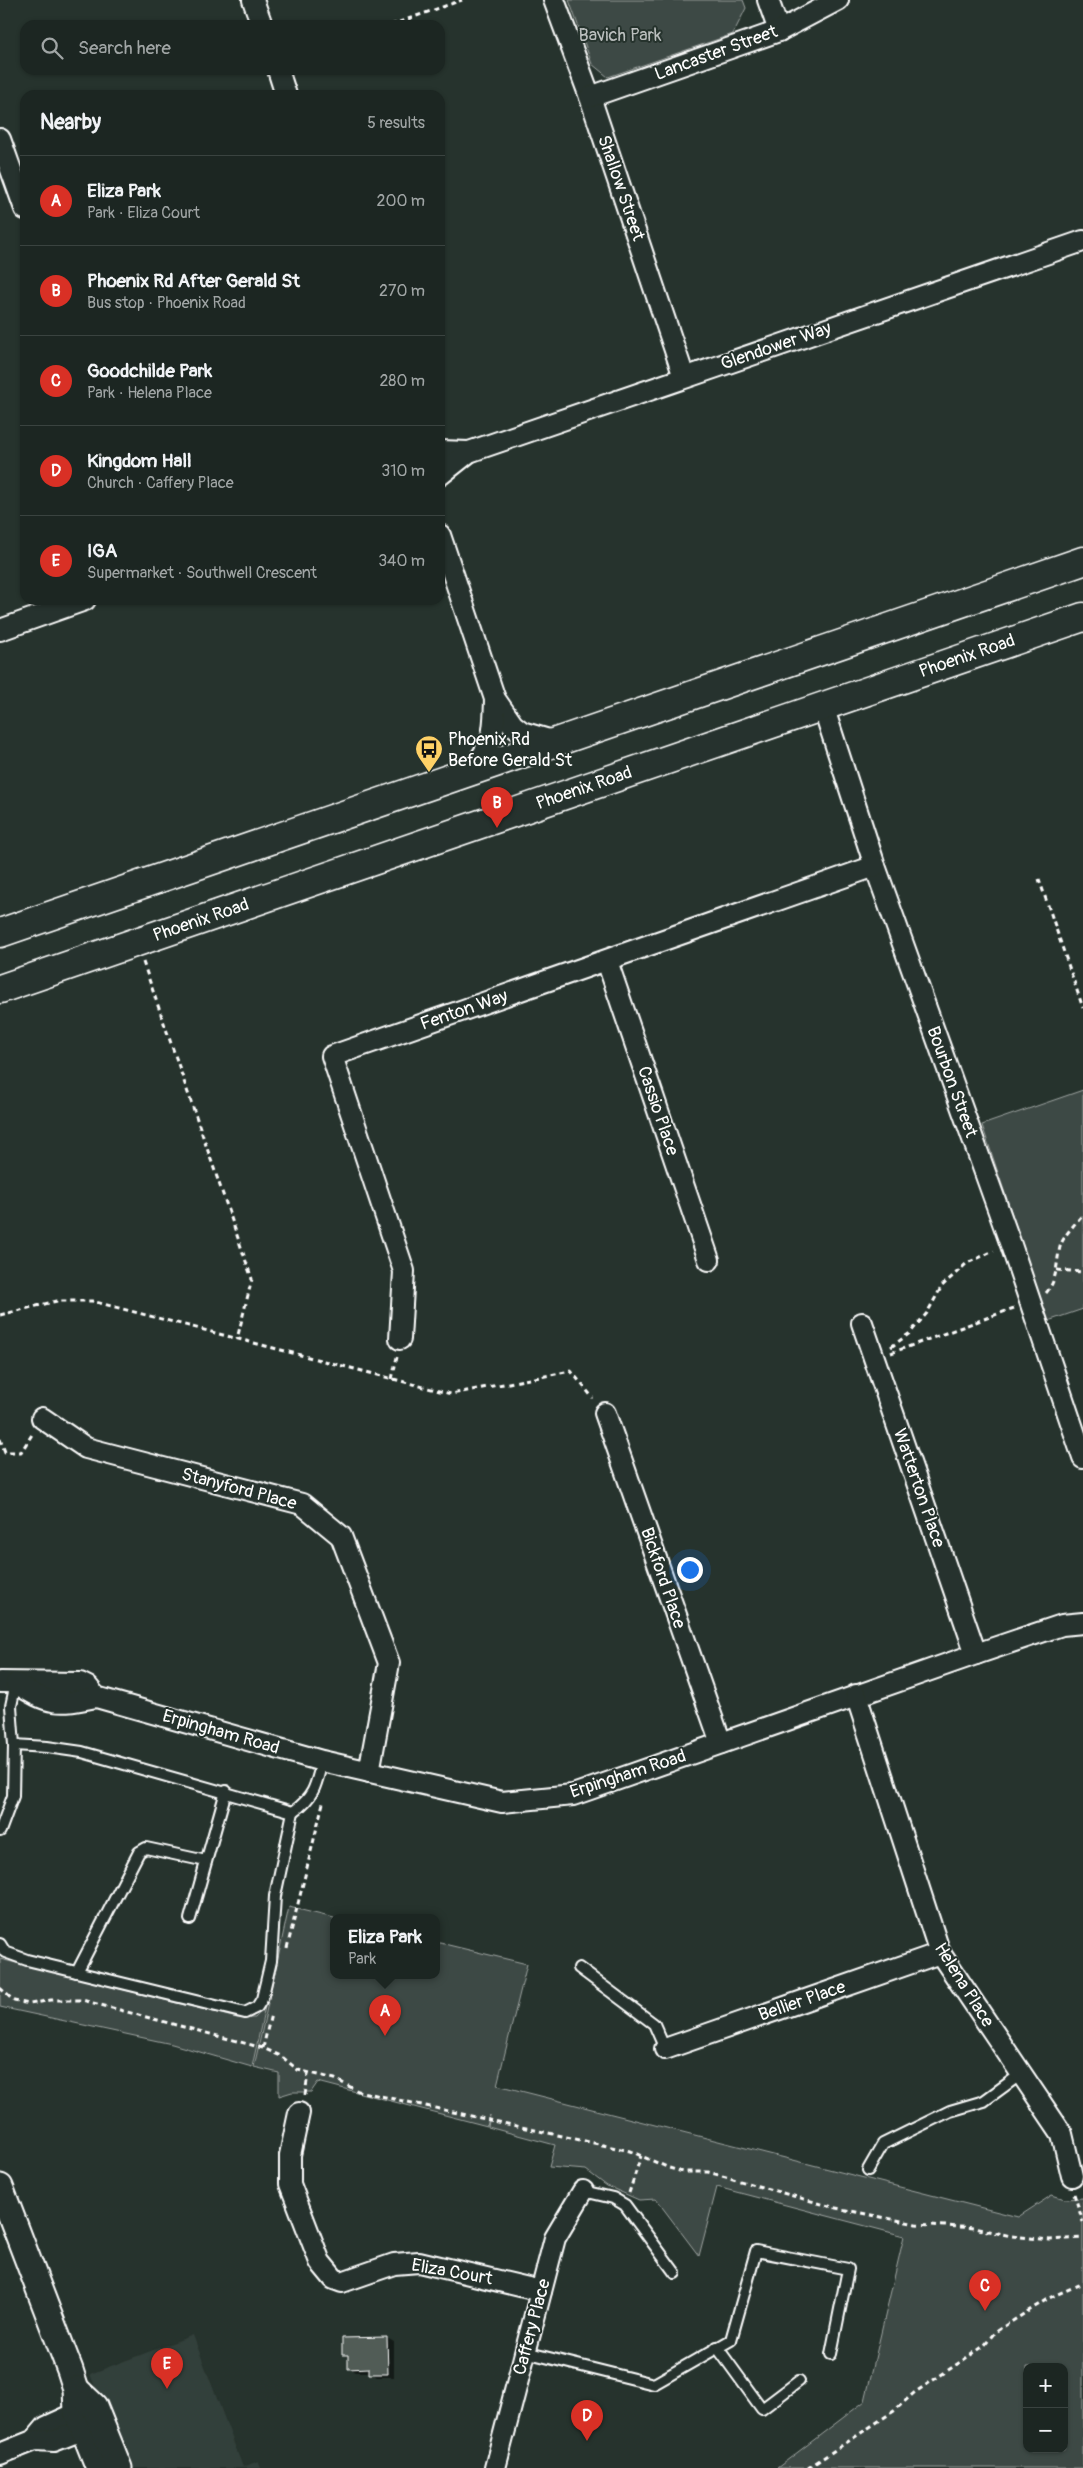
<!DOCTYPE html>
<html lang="en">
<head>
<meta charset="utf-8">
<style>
  body { margin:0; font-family:Pangolin,sans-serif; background:#252e2a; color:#f1f3f6 }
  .controls { position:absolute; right:15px; bottom:15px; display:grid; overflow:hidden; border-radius:10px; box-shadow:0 1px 4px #0004 }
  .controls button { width:45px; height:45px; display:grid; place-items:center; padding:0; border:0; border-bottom:1px solid #3a4340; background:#1c2622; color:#f1f3f6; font:25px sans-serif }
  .you { position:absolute; left:689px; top:1569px; width:18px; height:18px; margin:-12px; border:4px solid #fff; border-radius:50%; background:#1a73e8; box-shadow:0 0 0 8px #1a73e833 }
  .badge { display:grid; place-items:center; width:32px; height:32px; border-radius:50%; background:#d93025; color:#fff; font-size:16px; font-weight:700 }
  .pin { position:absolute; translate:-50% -41px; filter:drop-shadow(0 1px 2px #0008) }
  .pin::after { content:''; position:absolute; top:26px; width:18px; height:15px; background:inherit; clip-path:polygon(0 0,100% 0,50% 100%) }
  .popup { position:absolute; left:330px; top:1914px; width:110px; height:65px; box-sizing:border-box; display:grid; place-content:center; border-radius:10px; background:#1c2622; filter:drop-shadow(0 1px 4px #0005); font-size:16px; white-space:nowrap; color:#a0a5a5 }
  .popup b { font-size:19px; color:#f1f3f6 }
  .popup::after { content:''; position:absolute; left:50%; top:100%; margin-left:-10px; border:10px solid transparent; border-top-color:#1c2622 }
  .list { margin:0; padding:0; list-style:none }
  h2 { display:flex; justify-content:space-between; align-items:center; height:65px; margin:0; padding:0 20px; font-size:21px }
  h2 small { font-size:16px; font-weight:400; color:#a0a5a5 }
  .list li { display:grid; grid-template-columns:32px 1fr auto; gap:15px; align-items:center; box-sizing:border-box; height:90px; padding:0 20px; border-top:1px solid #3a4340 }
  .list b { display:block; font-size:19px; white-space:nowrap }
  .list p { margin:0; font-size:16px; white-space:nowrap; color:#a0a5a5 }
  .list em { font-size:16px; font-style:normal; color:#a0a5a5 }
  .icon { flex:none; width:28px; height:28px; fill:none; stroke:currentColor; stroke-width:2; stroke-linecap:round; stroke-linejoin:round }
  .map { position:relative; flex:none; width:1083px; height:2468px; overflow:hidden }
  .search { position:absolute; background:#1c2622; box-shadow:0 1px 4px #0004; left:20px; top:20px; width:425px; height:55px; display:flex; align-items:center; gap:12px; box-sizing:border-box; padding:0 18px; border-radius:15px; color:#a0a5a5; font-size:19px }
  .panel { position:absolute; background:#1c2622; box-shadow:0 1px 4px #0004; left:20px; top:90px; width:425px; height:515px; border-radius:15px }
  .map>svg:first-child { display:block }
  .built { fill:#333f3a }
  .green { fill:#3e4944; stroke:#9ea4a2; fill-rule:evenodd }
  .shadow { fill:#0007 }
  .building { fill:#515c57; stroke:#fff }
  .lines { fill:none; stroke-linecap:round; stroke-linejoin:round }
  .service-casing { stroke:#fff; stroke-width:14 }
  .minor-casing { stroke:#fff; stroke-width:24 }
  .tertiary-casing { stroke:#fff; stroke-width:29 }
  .primary-casing { stroke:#fff; stroke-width:31 }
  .path { stroke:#fff; stroke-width:3; stroke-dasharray:5 4; stroke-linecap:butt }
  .service { stroke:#26332d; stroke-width:10 }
  .minor { stroke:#26332d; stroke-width:20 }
  .tertiary { stroke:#26332d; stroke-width:25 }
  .primary { stroke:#26332d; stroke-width:28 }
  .labels { text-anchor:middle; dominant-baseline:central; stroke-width:4; stroke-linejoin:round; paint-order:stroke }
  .park-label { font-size:18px; fill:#bbbfbe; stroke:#26332d }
  .street-label { font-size:18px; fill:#fff; stroke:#26332d }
  .poi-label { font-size:18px; fill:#fff; stroke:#26332d; text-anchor:start }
</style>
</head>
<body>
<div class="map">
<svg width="1083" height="2468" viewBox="0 0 1083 2468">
  <rect width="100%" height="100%" fill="#26332d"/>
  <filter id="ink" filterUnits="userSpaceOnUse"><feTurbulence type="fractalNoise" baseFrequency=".02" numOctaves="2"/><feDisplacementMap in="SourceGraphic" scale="10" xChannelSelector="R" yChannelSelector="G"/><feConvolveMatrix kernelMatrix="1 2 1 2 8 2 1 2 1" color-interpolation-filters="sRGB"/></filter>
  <g filter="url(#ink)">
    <polygon class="built" points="193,2335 243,2467 258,2461 261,2468 126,2468 90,2374"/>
    <g class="green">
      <polygon points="569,0 743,0 746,8 733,34 608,77 592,64"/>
      <polygon points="1083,1090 1083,1309 1048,1321 982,1125"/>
      <path d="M 289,1907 L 334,1918 L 334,1975 L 436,1975 L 436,1942 L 527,1964 L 497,2085 L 1018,2217 L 1052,2195 L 1065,2199 L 1083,2198 L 1083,2468 L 777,2468 L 865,2401 L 904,2236 L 717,2187 L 699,2256 L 656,2199 L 639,2200 L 607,2186 L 586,2170 L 549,2167 L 555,2145 L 488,2127 L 490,2115 L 487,2126 L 318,2082 L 311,2092 L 292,2092 L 279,2096 L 279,2073 L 254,2067 ZM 1027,2367 L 1064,2367 L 1064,2449 L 1027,2449 Z"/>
      <polygon points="0,1959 237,2018 255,2018 265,2007 252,2067 172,2044 0,2007"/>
    </g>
    <polygon class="shadow" points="387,2338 394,2342 394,2377 377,2377 370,2372 356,2372 349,2368 349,2357 344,2354"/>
    <polygon class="building" points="387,2337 388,2374 369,2374 369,2368 348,2369 348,2355 342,2355 342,2338"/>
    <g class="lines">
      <g class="service-casing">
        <g id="service">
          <path d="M 14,1745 L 47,1747 L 82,1752 L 293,1812 C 314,1797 316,1786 322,1761"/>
          <polyline points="0,1831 13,1796 14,1745 11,1706 16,1683"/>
          <polyline points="190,1919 226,1791"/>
          <polyline points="0,1944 5,1952 27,1960 245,2013 257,2007 262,1999 271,1961 275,1896 293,1812"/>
          <polyline points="579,1968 654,2024 665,2049"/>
          <polyline points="77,1972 139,1852 146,1848 206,1861"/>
          <polyline points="868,2170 883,2144 950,2111 984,2101 1021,2074"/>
          <polyline points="583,2191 613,2198 625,2205 675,2273"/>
          <polyline points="717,2347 762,2409 799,2381"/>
          <polyline points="525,2352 654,2384 731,2340 756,2251 848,2269 831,2354"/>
        </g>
      </g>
      <g class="minor-casing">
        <g id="minor">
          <polyline points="253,0 262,25"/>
          <polyline points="554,0 590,97 684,377"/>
          <polyline points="768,0 779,31"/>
          <polyline points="278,70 286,95"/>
          <polyline points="590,97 779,31 838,0"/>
          <polyline points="0,139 25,209"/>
          <polyline points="440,451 469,452"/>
          <polyline points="440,475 469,452 1083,241"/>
          <polyline points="440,535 495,699 513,725 522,732 556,742"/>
          <polyline points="0,630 85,600"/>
          <polyline points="823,706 875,866 1011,1245 1083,1458"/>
          <path d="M 472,770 C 494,742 494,735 495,699"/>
          <polyline points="607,961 709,1260"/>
          <polyline points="862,1323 976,1654"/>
          <polyline points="400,1339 404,1271 332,1056 875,866"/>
          <polyline points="605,1413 721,1743"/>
          <polyline points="42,1418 86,1448 302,1504 341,1536 389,1663 369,1772"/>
          <polyline points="0,1682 80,1683 88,1687 96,1697"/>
          <path d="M 16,1683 C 49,1705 58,1705 96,1697 L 322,1761 L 502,1802 L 573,1795 L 976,1654 L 1062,1625 L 1083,1623"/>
          <polyline points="856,1695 940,1953 1062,2134 1072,2176"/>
          <polyline points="665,2049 940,1953"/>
          <polyline points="299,2113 290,2155 290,2184 320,2262 334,2279 342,2282 394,2264 419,2262 541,2291"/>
          <polyline points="35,2440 46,2427 90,2407"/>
          <polyline points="0,2454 35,2440 54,2441 97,2424"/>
          <polyline points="495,2468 555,2238 583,2191"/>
        </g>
      </g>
      <g class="tertiary-casing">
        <g id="tertiary">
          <polyline points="0,2187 70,2370 76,2389 77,2413 99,2468"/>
          <polyline points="76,2389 94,2406 119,2468"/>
        </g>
      </g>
      <g class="primary-casing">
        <g id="primary">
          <polyline points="0,933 1083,561"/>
          <polyline points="0,989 1083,617"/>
        </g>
      </g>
      <g class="path">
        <polyline points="391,25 462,0"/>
        <polyline points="1039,879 1083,1008"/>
        <polyline points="143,962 252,1279 237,1339"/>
        <polyline points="1057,1270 1083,1272"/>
        <path d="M 1046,1293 C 1058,1279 1056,1263 1060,1247 C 1063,1236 1076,1223 1083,1214"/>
        <polyline points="0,1315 57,1301 92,1301 451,1394 571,1371 593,1398"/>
        <polyline points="891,1347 910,1333 927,1313 942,1286 967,1263 994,1251"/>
        <polyline points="891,1353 1014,1308"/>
        <polyline points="392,1379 397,1357"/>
        <polyline points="0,1439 5,1452 21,1452 33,1433"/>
        <polyline points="287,1948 323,1803"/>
        <polyline points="0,1988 14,2001 30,2004 51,2000 82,2000 263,2048 281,2056 298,2070 335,2079 358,2091 630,2151 669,2168 683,2172 708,2172 836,2208 916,2224 974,2228 1011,2236 1050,2240 1083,2238"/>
        <polyline points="263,2048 271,2014"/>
        <polyline points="305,2095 308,2074"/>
        <polyline points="629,2193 641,2156"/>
        <polyline points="1074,2194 1083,2222"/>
        <polyline points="808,2468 894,2411 914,2393 984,2346 995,2332 1049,2298 1083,2283"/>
      </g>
      <use href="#service" class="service"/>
      <use href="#minor" class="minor"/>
      <use href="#tertiary" class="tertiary"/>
      <use href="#primary" class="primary"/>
    </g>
  </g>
  <defs>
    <g id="bus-pin" transform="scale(1.4375)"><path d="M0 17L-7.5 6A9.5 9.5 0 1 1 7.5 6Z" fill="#ffd166" stroke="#26332d"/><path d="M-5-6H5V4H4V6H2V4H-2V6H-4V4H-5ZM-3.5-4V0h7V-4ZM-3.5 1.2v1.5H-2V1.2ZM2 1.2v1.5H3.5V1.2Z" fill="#111"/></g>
  </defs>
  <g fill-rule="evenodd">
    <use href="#bus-pin" x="429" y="749"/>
  </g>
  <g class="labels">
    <g class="park-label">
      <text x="620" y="35">Bavich Park</text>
    </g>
    <g class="street-label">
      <text transform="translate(716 53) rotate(-20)">Lancaster Street</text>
      <text transform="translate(621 188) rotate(71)">Shallow Street</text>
      <text transform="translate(776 346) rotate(-19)">Glendower Way</text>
      <text transform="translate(967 656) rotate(-19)">Phoenix Road</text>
      <text transform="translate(584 788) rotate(-19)">Phoenix Road</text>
      <text transform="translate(201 920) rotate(-19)">Phoenix Road</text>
      <text transform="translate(464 1010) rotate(-19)">Fenton Way</text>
      <text transform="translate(952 1082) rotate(70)">Bourbon Street</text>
      <text transform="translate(658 1111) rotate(71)">Cassio Place</text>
      <text transform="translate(919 1488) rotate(71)">Watterton Place</text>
      <text transform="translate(239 1489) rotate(15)">Stanyford Place</text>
      <text transform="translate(663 1578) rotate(71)">Bickford Place</text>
      <text transform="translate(221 1732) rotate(16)">Erpingham Road</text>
      <text transform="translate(628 1774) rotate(-18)">Erpingham Road</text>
      <text transform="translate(964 1985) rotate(58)">Helena Place</text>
      <text transform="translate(802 2001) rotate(-19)">Bellier Place</text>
      <text transform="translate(452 2272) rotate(10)">Eliza Court</text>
      <text transform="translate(532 2327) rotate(-75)">Caffery Place</text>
    </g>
    <g class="poi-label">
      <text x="448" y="739">Phoenix Rd<tspan x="448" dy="21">Before Gerald St</tspan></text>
    </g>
  </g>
</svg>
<div class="controls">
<button>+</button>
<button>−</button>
</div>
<div class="you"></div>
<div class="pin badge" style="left:385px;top:2036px">A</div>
<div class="popup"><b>Eliza Park</b>Park</div>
<div class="pin badge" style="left:497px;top:828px">B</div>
<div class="pin badge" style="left:985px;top:2311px">C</div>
<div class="pin badge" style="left:587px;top:2441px">D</div>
<div class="pin badge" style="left:167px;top:2389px">E</div>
<div class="search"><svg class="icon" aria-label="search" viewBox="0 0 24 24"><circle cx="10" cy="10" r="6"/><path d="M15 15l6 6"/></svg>Search here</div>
<section class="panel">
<h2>Nearby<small>5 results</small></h2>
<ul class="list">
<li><span class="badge">A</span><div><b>Eliza Park</b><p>Park · Eliza Court</p></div><em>200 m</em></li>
<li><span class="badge">B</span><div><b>Phoenix Rd After Gerald St</b><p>Bus stop · Phoenix Road</p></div><em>270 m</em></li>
<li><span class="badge">C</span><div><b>Goodchilde Park</b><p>Park · Helena Place</p></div><em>280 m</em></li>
<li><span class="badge">D</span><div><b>Kingdom Hall</b><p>Church · Caffery Place</p></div><em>310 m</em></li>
<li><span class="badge">E</span><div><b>IGA</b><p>Supermarket · Southwell Crescent</p></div><em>340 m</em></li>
</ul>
</section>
</div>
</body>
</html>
